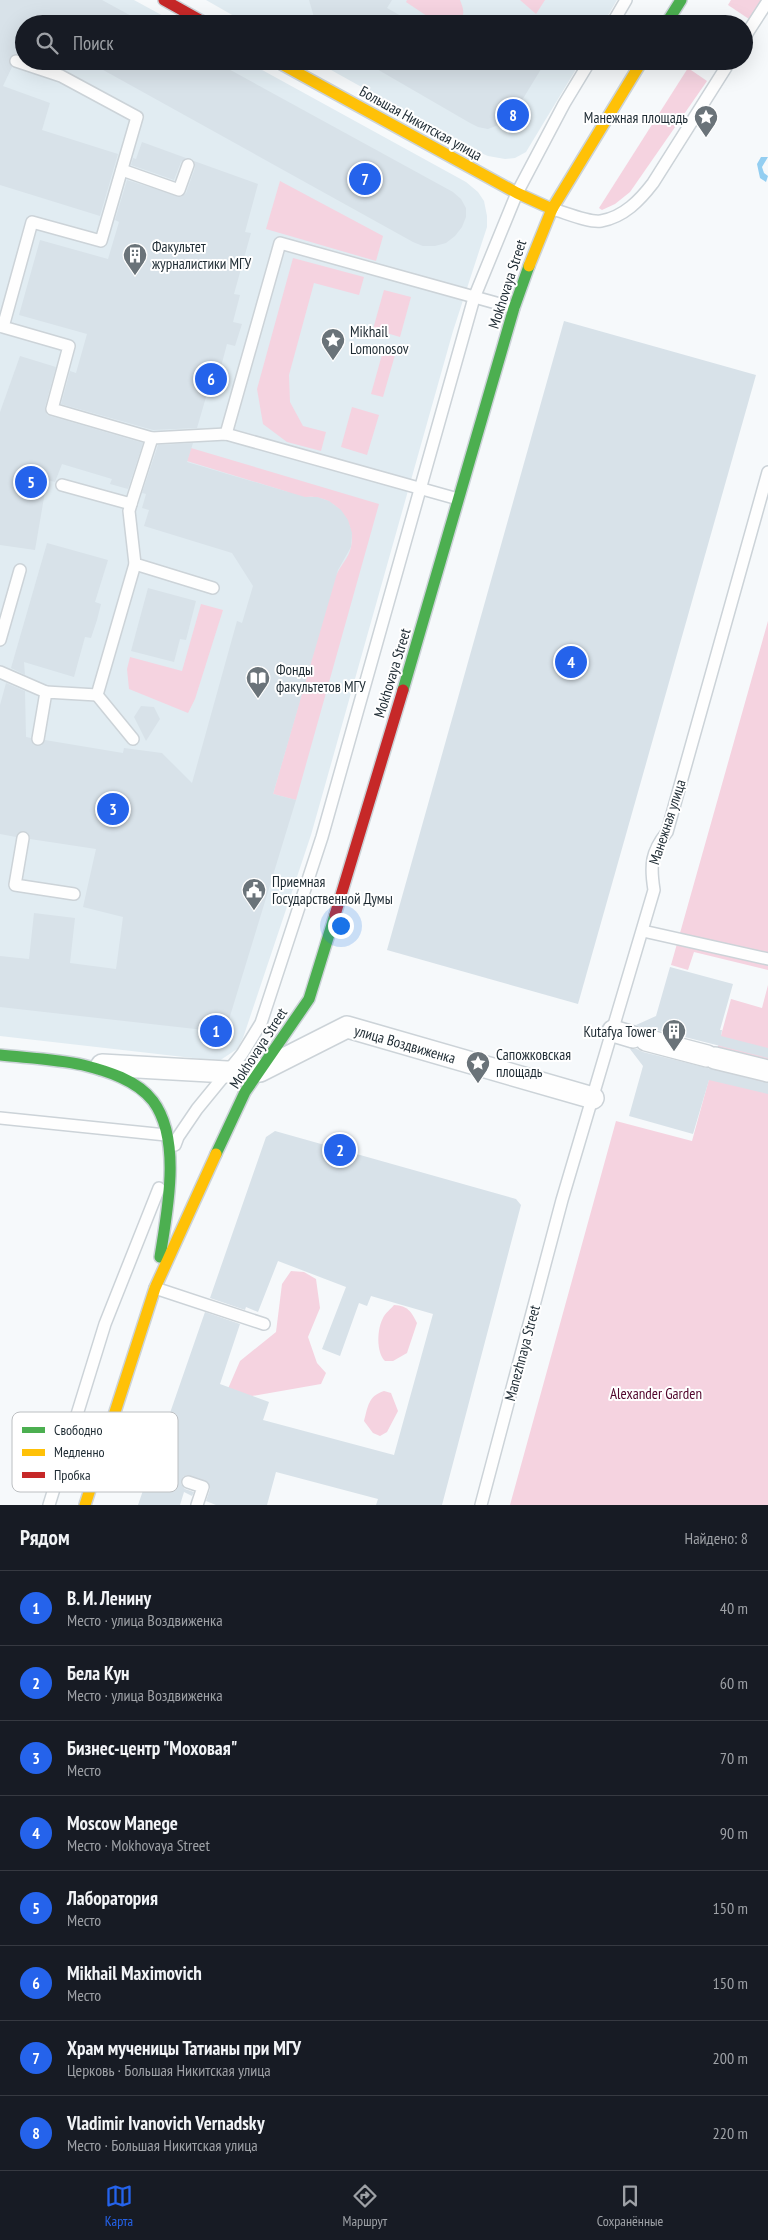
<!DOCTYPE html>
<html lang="ru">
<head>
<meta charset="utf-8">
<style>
  body { margin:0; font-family:"PT Sans Narrow",sans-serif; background:#242831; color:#f1f3f6 }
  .you { position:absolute; left:340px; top:925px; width:18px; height:18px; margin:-12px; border:4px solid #fff; border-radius:50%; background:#1a73e8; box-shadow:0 0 0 8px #1a73e833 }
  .badge { display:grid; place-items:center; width:32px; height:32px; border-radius:50%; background:#2563eb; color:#fff; font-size:16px; font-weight:700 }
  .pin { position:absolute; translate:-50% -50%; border:2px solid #fff; box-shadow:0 1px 5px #0006 }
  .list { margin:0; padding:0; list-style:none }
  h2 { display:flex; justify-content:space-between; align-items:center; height:65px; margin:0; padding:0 20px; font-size:21px }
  h2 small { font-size:16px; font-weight:400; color:#9ea1a6 }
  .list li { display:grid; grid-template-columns:32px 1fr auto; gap:15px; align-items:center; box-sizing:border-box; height:75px; padding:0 20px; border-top:1px solid #363941 }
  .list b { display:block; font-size:19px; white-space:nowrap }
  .list p { margin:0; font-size:16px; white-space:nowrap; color:#9ea1a6 }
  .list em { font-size:16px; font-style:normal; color:#9ea1a6 }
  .icon { flex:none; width:28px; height:28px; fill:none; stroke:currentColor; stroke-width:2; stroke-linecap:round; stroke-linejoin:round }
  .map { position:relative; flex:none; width:768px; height:1505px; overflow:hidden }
  .search { position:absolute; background:#171b24; box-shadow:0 5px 20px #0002; left:15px; right:15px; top:15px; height:55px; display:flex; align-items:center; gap:12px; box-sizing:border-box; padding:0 18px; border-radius:28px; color:#9ea1a6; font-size:19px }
  .sheet { height:665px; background:#171b24 }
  nav { display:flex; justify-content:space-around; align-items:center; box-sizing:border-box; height:70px; border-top:1px solid #363941; background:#171b24; font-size:14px; color:#9ea1a6 }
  nav a { display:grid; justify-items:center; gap:2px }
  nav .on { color:#2563eb }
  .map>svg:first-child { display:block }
  .built { fill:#e1ecf2 }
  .green { fill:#f5d3e0 }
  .water { fill:#93cef1 }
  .building { fill:#d8e2e9 }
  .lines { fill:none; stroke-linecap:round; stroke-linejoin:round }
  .lane-casing { stroke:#ccd3d8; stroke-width:14 }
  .street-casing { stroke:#ccd3d8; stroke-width:24 }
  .fast-casing { stroke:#ccd3d8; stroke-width:14 }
  .slow-casing { stroke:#ccd3d8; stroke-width:14 }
  .jam-casing { stroke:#ccd3d8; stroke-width:14 }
  .lane { stroke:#fefefe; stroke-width:11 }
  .street { stroke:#fefefe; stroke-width:21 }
  .fast { stroke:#4caf50; stroke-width:11 }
  .slow { stroke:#ffc107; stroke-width:11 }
  .jam { stroke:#c62828; stroke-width:11 }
  .labels { text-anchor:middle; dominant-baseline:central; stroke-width:4; stroke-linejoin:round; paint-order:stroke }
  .poi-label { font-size:15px; fill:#1e2b33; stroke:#fff; text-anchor:start }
  .street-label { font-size:15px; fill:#1e2b33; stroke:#fff }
  .park-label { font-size:15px; fill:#52072d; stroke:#fff }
  .key { fill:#fff; stroke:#bcbfc2; stroke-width:1 }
  .key-label { font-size:14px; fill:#1e2b33 }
</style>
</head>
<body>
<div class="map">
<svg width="768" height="1505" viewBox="0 0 768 1505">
  <rect width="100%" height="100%" fill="#f6f9fb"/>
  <g class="built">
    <polygon points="0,0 134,0 178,24 24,24 24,61 246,61 466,182 478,192 484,201 487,216 487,227 453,331 311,835 243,1038 237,1049 219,1061 0,1036"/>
    <polygon points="206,0 617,0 603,24 248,24"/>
    <polygon points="315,61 581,61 526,152 515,158 505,159 488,156 476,151"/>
  </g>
  <g class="green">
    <path d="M 407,0 L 460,0 C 464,10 465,15 459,24 L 439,24 L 406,2 Z"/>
    <polygon points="520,0 545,0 536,14"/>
    <polygon points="731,0 762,0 749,19 728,5"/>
    <polygon points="688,68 707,81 630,192 615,204 602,210 599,208"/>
    <polygon points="280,181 383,236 376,261 266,229"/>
    <polygon points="293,258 364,277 359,295 314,283 289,375 290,402 303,426 326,432 321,451 287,442 263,424 257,389"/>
    <polygon points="384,290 411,297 400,337 373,329"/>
    <polygon points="383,351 395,355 383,397 371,394"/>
    <polygon points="352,407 379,415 367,455 341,447"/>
    <path d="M 191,448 L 379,504 L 296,800 L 273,794 L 335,578 C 339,567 349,558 351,547 C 356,523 337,499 314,497 C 305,496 296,499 287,498 L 288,492 L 187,461 Z"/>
    <polygon points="201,604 223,610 195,699 188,713 129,689 127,669 130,657 182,671"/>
    <polygon points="768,621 768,970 694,952 688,970 671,965"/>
    <polygon points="768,985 768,1505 510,1505 616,1121 692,1141 731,999 762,1008"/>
    <polygon points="291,1271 304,1272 316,1279 320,1308 308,1337 317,1363 326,1373 321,1384 252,1396 227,1391 240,1361 276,1332 282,1284"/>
    <path d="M 394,1305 C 408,1306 411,1311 417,1323 L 407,1353 L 393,1361 L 385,1361 C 376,1352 377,1329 383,1318 C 385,1313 391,1309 394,1305 Z"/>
    <path d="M 384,1391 L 391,1393 L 398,1411 L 387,1432 L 380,1436 L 373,1433 L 364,1421 C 368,1407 368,1396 384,1391 Z"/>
  </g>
  <polygon class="water" points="761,157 768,157 762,167 764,173 768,176 766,182 760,178 757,164"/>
  <g class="building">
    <polygon points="0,0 102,0 146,24 24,24 24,46 19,54 14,54 9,59 12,67 3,86 50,103 42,130 118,154 100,216 0,185"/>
    <polygon points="309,0 392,0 387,8 415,24 316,24"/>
    <polygon points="87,61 214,61 453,192 461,199 466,208 466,217 462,227 455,236 446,243 435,246 423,246 413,242"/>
    <polygon points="363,61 546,61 513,115 506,122 488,129 478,127 470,123"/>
    <polygon points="142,142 186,158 181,162 174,180 131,165 133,158 136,159"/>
    <polygon points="194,161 258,184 245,232 251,233 234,294 240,295 233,322 242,324 235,346 227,344 219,374 213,373 197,428 153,430 61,404 70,371 76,373 87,334 19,315 40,240 108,259 119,222 115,220 127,180 181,197 186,193 195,168"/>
    <polygon points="564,321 756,375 578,1004 387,950"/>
    <polygon points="20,356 56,367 45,407 47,415 143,443 128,489 110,484 112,479 62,464 55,482 47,480 35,550 0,545 0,412"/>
    <polygon points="193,443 187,462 305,497 317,497 329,501 341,510 348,520 352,533 351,547 338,570 273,794 296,800 227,1026 222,1032 0,1007 0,956 29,959 34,913 75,918 70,963 116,969 123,917 83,907 96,849 30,839 28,833 24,831 18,833 16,837 0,834 0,705 6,683 25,691 26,737 31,738 34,745 41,746 45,740 123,753 124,748 162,753 192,783 237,621 242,623 253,586 232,553 144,526 149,510 142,508 146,494 142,493 158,445"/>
    <polygon points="47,543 108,560 95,602 101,604 97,620 91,638 85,637 74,677 24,662 25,675 11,668"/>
    <polygon points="148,588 196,601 186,640 180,639 174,662 131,651"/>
    <polygon points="141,706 154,707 160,719 146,741 134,717"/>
    <polygon points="670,967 733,984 720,1030 722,1030 721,1036 768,1048 768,1058 649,1028 642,1028 636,1025 656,1016"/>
    <polygon points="630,1049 637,1049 643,1052 768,1083 768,1094 709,1080 693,1134 629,1116 643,1066"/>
    <polygon points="275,1131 516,1199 521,1205 442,1505 376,1505 378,1499 276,1472 267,1505 216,1505 206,1501 210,1489 208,1482 187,1475 183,1477 181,1484 185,1489 194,1492 192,1496 184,1492 180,1505 138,1505 148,1476 156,1475 158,1471 157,1464 153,1462 205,1312 240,1324 220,1384 269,1402 263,1420 394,1455 433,1314 371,1296 367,1306 359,1303 340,1356 322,1349 346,1287 278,1261 258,1312 246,1307 245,1310 210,1298 266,1137"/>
  </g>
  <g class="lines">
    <g class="lane-casing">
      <g id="lane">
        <polyline points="612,24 626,0"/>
        <polyline points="744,38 768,1"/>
        <polyline points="16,61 61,76 137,117 101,241 32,222 3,327 69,346 52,409 152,438 226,434 458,499"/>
        <polyline points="122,170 179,190 188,165"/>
        <path d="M 552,209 C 564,212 589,223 601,221 C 624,217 640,200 653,183 L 730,61"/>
        <polyline points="226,434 280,243 514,308"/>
        <polyline points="62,485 131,504 152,438"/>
        <polyline points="131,504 129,511 135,564 213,588"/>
        <polyline points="0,640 20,570"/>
        <polyline points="0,672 46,692"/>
        <polyline points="97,695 133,739"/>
        <polyline points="38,739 46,692 97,695 135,564"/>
        <polyline points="23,838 15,885 74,894"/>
        <polyline points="643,931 768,959"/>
        <polyline points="0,1118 166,1135"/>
        <polyline points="175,1145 178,1137 197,1109 242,1054 261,1023 322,837 474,298 517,193 564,104 590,61"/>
        <polyline points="155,1288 264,1324"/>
        <polyline points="102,1452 151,1469"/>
        <polyline points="188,1482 203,1487 197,1505"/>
        <polyline points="49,1505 105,1324 159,1188"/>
        <path d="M 481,1505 L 562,1200 L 654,890 C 650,865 651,852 667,832 L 768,472"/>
      </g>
    </g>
    <g class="street-casing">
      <g id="street">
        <polyline points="613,1031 633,1037"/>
        <polyline points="646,1040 707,1056"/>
        <polyline points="715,1058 768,1071"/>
        <polyline points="102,1065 227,1072 260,1071 347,1027 593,1098"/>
      </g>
    </g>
    <g class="fast-casing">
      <g id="fast">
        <polyline points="666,24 681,0"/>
        <polyline points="403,690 514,308 529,266"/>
        <path d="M 0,1055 C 28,1058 56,1059 83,1065 C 107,1071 137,1080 153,1101 C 182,1140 167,1212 160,1257"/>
        <polyline points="216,1154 245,1092 309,999 335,915"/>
      </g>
    </g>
    <g class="slow-casing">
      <g id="slow">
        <polyline points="276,61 517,193 552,209"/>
        <polyline points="529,266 552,209 642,61"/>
        <polyline points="85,1505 155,1288 216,1154"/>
      </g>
    </g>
    <g class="jam-casing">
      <g id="jam">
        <polyline points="164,0 207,24"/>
        <polyline points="335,915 403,690"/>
      </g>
    </g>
    <use href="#lane" class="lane"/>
    <use href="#street" class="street"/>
    <use href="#fast" class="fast"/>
    <use href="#slow" class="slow"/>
    <use href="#jam" class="jam"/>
  </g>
  <defs>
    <g id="sight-pin" transform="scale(1.25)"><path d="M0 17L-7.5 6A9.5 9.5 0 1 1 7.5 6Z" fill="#6a7379" stroke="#fff"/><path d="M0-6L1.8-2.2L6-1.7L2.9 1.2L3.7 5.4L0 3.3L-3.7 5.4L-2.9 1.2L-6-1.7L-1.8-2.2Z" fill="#fff"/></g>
    <g id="building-pin" transform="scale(1.25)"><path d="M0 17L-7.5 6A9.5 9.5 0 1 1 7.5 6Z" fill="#6a7379" stroke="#fff"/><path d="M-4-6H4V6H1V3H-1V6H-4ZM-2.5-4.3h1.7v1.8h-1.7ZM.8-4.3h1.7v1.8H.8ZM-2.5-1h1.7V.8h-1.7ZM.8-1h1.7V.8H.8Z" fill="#fff"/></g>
    <g id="library-pin" transform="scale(1.25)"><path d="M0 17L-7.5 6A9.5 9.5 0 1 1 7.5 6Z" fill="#6a7379" stroke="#fff"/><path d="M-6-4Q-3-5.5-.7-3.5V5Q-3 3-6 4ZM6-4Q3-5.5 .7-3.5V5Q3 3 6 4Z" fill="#fff"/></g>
    <g id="civic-pin" transform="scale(1.25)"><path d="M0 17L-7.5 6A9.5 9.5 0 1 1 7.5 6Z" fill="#6a7379" stroke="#fff"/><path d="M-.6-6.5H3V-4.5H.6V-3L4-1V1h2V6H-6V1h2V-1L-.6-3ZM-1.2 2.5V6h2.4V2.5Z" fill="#fff"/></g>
  </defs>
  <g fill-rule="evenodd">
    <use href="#sight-pin" x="706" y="117"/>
    <use href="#building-pin" x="135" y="255"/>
    <use href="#sight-pin" x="333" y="340"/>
    <use href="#library-pin" x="258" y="678"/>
    <use href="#civic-pin" x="254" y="890"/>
    <use href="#building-pin" x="674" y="1031"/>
    <use href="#sight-pin" x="478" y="1063"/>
  </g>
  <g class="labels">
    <g class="poi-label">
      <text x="688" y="117" text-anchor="end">Манежная площадь</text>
      <text x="152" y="246">Факультет<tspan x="152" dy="17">журналистики МГУ</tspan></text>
      <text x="350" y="331">Mikhail<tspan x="350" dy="17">Lomonosov</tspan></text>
      <text x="276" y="669">Фонды<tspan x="276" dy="17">факультетов МГУ</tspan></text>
      <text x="272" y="881">Приемная<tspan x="272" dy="17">Государственной Думы</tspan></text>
      <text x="656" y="1031" text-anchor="end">Kutafya Tower</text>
      <text x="496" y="1054">Сапожковская<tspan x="496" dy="17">площадь</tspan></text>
    </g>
    <g class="street-label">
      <text transform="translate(421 123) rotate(29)">Большая Никитская улица</text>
      <text transform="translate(507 284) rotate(-72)">Mokhovaya Street</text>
      <text transform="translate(392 673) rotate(-73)">Mokhovaya Street</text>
      <text transform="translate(667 822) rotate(-72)">Манежная улица</text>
      <text transform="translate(405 1044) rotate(16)">улица Воздвиженка</text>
      <text transform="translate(258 1048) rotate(-57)">Mokhovaya Street</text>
      <text transform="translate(522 1353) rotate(-75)">Manezhnaya Street</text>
    </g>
    <g class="park-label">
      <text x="656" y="1393">Alexander Garden</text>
    </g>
  </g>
  <rect x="12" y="1412" width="166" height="80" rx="8" class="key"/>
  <rect x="22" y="1427" width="23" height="6" fill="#4caf50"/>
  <rect x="22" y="1449" width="23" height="7" fill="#ffc107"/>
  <rect x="22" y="1472" width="23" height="6" fill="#c62828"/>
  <g class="key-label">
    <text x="54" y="1435">Свободно</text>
    <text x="54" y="1457">Медленно</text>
    <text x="54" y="1480">Пробка</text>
  </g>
</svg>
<div class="you"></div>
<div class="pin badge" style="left:216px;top:1031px">1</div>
<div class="pin badge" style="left:340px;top:1150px">2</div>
<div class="pin badge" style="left:113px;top:809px">3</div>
<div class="pin badge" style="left:571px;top:662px">4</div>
<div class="pin badge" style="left:31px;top:482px">5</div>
<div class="pin badge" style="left:211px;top:379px">6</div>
<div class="pin badge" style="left:365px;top:179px">7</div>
<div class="pin badge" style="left:513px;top:115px">8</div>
<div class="search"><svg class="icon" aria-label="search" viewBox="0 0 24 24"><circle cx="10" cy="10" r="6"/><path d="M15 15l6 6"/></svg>Поиск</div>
</div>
<section class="sheet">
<h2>Рядом<small>Найдено: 8</small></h2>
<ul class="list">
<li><span class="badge">1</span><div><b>В. И. Ленину</b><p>Место · улица Воздвиженка</p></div><em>40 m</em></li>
<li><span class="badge">2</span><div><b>Бела Кун</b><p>Место · улица Воздвиженка</p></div><em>60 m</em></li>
<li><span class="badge">3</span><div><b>Бизнес-центр &quot;Моховая&quot;</b><p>Место</p></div><em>70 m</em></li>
<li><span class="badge">4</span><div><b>Moscow Manege</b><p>Место · Mokhovaya Street</p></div><em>90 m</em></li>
<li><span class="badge">5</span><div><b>Лаборатория</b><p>Место</p></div><em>150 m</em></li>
<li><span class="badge">6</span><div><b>Mikhail Maximovich</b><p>Место</p></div><em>150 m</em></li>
<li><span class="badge">7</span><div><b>Храм мученицы Татианы при МГУ</b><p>Церковь · Большая Никитская улица</p></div><em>200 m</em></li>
<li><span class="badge">8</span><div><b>Vladimir Ivanovich Vernadsky</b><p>Место · Большая Никитская улица</p></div><em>220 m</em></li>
</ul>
</section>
<nav>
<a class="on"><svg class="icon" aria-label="map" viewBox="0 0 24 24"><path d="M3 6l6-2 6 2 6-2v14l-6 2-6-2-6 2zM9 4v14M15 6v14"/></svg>Карта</a>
<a><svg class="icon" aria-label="directions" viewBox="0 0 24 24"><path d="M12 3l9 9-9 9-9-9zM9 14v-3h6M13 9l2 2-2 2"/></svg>Маршрут</a>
<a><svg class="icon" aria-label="saved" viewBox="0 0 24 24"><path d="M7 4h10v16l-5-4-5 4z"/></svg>Сохранённые</a>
</nav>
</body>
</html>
